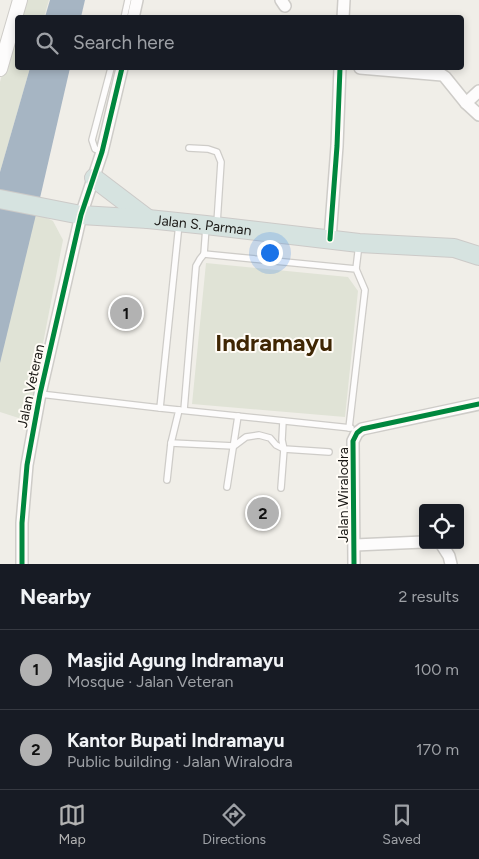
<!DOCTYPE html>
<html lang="en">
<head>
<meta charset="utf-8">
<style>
  body { margin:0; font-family:Figtree,sans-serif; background:#20242c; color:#f1f3f6 }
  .controls { position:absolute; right:15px; bottom:15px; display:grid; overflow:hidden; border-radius:5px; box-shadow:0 2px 8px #0003 }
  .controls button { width:45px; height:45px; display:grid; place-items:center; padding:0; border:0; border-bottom:1px solid #363941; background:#171b24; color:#f1f3f6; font:25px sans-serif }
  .you { position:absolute; left:269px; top:252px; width:18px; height:18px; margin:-12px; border:4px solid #fff; border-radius:50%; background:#1a73e8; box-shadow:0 0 0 8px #1a73e833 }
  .badge { display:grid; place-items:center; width:32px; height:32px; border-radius:50%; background:#b2b2b2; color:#111; font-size:16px; font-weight:700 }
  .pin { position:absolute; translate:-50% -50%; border:2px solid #fff; box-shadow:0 1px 5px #0006 }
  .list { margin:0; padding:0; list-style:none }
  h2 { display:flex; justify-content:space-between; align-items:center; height:65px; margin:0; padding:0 20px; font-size:21px }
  h2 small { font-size:16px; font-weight:400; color:#9ea1a6 }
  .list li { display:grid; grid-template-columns:32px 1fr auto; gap:15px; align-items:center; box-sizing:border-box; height:80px; padding:0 20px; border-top:1px solid #363941 }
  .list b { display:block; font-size:19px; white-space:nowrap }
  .list p { margin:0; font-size:16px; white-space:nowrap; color:#9ea1a6 }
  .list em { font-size:16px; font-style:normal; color:#9ea1a6 }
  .icon { flex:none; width:28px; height:28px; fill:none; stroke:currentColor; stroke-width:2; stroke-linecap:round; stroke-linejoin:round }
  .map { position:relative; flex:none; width:479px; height:564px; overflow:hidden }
  .search { position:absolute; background:#171b24; box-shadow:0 2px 8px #0003; left:15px; right:15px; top:15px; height:55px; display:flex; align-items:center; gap:12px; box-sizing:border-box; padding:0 18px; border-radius:5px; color:#9ea1a6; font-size:19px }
  .sheet { height:225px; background:#171b24 }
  nav { display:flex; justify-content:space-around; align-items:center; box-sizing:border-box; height:70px; border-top:1px solid #363941; background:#171b24; font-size:14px; color:#9ea1a6 }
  nav a { display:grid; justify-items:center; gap:2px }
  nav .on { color:#b2b2b2 }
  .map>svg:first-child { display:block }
  .green { fill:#e0e3d6 }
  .water { fill:#a6b5c3 }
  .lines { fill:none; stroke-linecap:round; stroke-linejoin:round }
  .service-casing { stroke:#ceccc8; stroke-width:8 }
  .minor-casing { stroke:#ceccc8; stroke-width:14 }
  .tertiary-casing { stroke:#ceccc8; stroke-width:16 }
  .primary-casing { stroke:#cccac8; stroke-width:20 }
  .service { stroke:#fdfcfc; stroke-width:5.5 }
  .minor { stroke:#fdfcfc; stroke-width:11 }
  .tertiary { stroke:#fdfcfc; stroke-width:14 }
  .primary { stroke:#d6e3e0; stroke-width:18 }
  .cycleway-casing { stroke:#fffcf6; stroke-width:8 }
  .cycleway { stroke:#00873e; stroke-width:5 }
  .labels { text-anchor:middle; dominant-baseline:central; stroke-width:4; stroke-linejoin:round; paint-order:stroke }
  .street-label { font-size:14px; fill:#1a1815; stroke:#fffcf6 }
  .town-label { font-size:24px; font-weight:bold; fill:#3f2603; stroke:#fffcf6 }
</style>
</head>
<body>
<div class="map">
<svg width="479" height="564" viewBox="0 0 479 564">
  <rect width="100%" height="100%" fill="#f0eee8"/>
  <g class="green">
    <polygon points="23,0 49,0 44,17 18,18"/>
    <polygon points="17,20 18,68 30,68 0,172 0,82"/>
    <polygon points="0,207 39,214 53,221 63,240 28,421 0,412"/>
    <polygon points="206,263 348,277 358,291 345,417 192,404"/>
  </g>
  <g class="water">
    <polygon points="50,0 85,0 81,17 45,17"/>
    <polygon points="30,68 70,68 40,198 0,363 0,172"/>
  </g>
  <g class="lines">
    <g class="service-casing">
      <g id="service">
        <polyline points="124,18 128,0"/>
        <polyline points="189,148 208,149 217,152 221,162 217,223"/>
        <polyline points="102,152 95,149 92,140 111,68"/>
        <polyline points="204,254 356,269 365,290 349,428"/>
        <polyline points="356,269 359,244"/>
        <polyline points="40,394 160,408 179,224"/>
        <polyline points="160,408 179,410 171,443 167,480"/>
        <polyline points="179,410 351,428"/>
        <polyline points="184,410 196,266 200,259 204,254 206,227"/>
        <polyline points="171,443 234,446 246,437 259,435 270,438 276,445 284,449 329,452"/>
        <polyline points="227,487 238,416"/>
        <polyline points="281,488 284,449 282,440 283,421"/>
      </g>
    </g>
    <g class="minor-casing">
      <g id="minor">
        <polyline points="281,0 285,6"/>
        <polyline points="133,18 137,0"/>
        <polyline points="343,18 344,0"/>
        <polyline points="360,68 442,75 445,77 466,103 479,115"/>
        <polyline points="466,103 479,91"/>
        <polyline points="330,239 337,146 340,68"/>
        <polyline points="355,545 423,542"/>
        <polyline points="442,545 449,556 451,564"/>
        <polyline points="22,564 22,523 27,465 40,394 81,215 102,152 122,68"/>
        <polyline points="354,564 353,441 357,433 362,429 479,404"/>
      </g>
    </g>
    <g class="tertiary-casing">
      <polyline id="tertiary" points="0,69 20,0"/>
    </g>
    <g class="primary-casing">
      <g id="primary">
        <polyline points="94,178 148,219"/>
        <path id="s1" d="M 0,199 L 81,215 L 148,219 L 206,225 L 359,243 L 454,248 L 479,256"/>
      </g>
    </g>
    <use href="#service" class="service"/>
    <use href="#minor" class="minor"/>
    <use href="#tertiary" class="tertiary"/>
    <use href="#primary" class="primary"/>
    <g class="cycleway-casing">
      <g id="cycleway">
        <polyline points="330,239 337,146 340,68"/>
        <polyline points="22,564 22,523 27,465 40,394 81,215 102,152 122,68"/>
        <polyline points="354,564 353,441 357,433 362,429 479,404"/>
      </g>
    </g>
    <use href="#cycleway" class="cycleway"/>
  </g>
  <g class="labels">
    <g class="street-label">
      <text stroke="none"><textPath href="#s1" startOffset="205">Jalan S. Parman</textPath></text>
      <text transform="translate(31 386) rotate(-78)">Jalan Veteran</text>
      <text transform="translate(343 495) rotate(-90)">Jalan Wiralodra</text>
    </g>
    <g class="town-label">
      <text x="274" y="342">Indramayu</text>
    </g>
  </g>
</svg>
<div class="controls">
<button><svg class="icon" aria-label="locate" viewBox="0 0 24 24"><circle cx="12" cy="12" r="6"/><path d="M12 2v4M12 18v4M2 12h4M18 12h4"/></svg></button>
</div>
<div class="you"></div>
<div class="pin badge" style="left:126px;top:313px">1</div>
<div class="pin badge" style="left:263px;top:513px">2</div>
<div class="search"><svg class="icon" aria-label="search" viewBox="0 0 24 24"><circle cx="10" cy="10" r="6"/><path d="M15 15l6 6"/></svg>Search here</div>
</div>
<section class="sheet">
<h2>Nearby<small>2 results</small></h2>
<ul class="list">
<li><span class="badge">1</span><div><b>Masjid Agung Indramayu</b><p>Mosque · Jalan Veteran</p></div><em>100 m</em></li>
<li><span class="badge">2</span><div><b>Kantor Bupati Indramayu</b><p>Public building · Jalan Wiralodra</p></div><em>170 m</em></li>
</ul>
</section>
<nav>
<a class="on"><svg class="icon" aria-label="map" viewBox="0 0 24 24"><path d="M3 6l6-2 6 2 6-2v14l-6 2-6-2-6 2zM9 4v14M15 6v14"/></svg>Map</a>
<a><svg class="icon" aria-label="directions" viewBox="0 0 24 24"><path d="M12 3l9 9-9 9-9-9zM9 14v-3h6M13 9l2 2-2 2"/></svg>Directions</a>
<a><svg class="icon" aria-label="saved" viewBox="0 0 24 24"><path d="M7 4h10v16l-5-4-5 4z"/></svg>Saved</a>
</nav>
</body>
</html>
